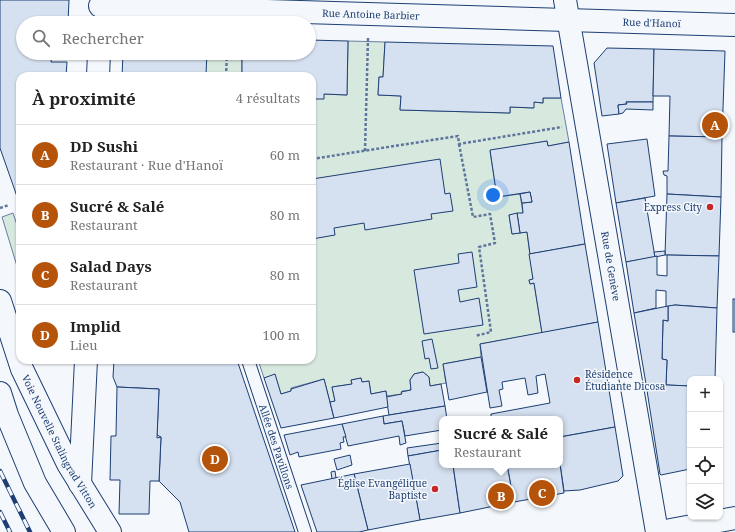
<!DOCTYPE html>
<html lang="fr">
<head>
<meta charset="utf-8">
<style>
  body { margin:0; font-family:"Noto Serif",serif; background:#f6f6f6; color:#222 }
  .controls { position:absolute; right:12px; bottom:12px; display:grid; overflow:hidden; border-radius:8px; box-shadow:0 1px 3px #0004 }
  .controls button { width:36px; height:36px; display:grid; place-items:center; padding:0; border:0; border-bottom:1px solid #e0e0e0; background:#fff; color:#222; font:20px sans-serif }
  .you { position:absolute; left:493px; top:195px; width:14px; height:14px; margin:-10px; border:3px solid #fff; border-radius:50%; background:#1a73e8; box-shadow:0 0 0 6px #1a73e833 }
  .badge { display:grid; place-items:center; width:26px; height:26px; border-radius:50%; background:#b45309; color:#fff; font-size:13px; font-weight:700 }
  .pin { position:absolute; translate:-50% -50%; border:2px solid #fff; box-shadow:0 1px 4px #0006 }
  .popup { position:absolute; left:439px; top:416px; width:124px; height:52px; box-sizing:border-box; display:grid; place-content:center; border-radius:8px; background:#fff; filter:drop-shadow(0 1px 3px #0005); font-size:13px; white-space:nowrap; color:#767676 }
  .popup b { font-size:15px; color:#222 }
  .popup::after { content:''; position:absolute; left:50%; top:100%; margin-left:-8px; border:8px solid transparent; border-top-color:#fff }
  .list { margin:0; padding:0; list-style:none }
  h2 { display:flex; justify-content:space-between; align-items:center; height:52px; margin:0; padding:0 16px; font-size:17px }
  h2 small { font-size:13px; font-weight:400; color:#767676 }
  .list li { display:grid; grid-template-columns:26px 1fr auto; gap:12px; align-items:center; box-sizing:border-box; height:60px; padding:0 16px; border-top:1px solid #e0e0e0 }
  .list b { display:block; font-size:15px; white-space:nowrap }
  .list p { margin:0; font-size:13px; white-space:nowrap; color:#767676 }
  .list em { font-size:13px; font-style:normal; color:#767676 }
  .icon { flex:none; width:22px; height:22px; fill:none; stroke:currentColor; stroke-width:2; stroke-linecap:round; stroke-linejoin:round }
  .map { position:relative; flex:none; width:735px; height:532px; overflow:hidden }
  .search { position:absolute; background:#fff; box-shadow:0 1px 3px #0004; left:16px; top:16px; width:300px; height:44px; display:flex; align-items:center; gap:10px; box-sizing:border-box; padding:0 14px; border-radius:22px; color:#767676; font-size:15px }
  .panel { position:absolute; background:#fff; box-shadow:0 1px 3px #0004; left:16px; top:72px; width:300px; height:292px; border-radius:12px }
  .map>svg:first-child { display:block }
  .green { fill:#d7e8df; stroke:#687fa3 }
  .building { fill:#d5e0f0; stroke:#1d3f73 }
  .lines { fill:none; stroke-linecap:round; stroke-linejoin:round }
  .service-casing { stroke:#1d3f73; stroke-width:14 }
  .minor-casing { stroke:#1d3f73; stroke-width:24 }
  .primary-casing { stroke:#1d3f73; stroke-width:24 }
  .path { stroke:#5e769c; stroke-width:2.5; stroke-dasharray:3 2; stroke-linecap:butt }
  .service { stroke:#f4f7fb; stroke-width:12 }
  .minor { stroke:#f4f7fb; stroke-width:22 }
  .primary { stroke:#f4f7fb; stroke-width:22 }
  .rail-casing { stroke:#1d3f73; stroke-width:4.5 }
  .rail { stroke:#f4f7fb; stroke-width:3; stroke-dasharray:9; stroke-linecap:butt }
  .poi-dot { fill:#c62828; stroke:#f4f7fb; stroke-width:1.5 }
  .labels { text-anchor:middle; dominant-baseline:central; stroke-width:3; stroke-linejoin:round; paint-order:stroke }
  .street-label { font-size:10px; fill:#1d3f73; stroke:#f4f7fb }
  .poi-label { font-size:10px; fill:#1d3f73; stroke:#f4f7fb; text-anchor:end }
</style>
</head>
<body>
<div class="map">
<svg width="735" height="532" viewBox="0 0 735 532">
  <rect width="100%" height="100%" fill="#f4f7fb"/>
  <g class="green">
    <polygon points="348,41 385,42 383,77 379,77 378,95 401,96 400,110 510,113 510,107 533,108 534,102 543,103 543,98 561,98 569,142 548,146 547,141 490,151 497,197 520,194 523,213 509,215 512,234 527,232 533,279 529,280 530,284 534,283 542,333 480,344 481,357 443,364 446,383 430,386 429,377 423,372 414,374 410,380 411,390 402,391 402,394 387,396 386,391 371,394 369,381 362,382 361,378 351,380 352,384 332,387 335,401 330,402 324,379 291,388 291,391 281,394 275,375 264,378 258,360 312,360 312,99 324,94 347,95"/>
    <polygon points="207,53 242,53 242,76 181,76 181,73"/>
    <polygon points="13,213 20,234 20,276 2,217"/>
  </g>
  <g class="building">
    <polygon points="0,0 69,0 68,22 52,21 52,23 23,23 23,53 52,53 51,62 67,62 66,76 20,76 20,205 0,148"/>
    <polygon points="309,40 348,41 347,95 324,94 324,99 312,99 312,76 242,76 242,53 309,53"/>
    <polygon points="385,42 553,46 561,98 543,98 543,103 534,102 534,108 510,107 510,113 400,110 401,96 378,95 379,77 383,77"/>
    <polygon points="607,48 654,49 653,102 626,102 627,104 618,105 619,114 602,116 594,63"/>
    <polygon points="654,49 725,51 722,137 669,136 670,96 653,96"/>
    <polygon points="123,53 207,53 206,74 181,73 181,76 122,76"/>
    <polygon points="626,102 653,102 653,110 626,109 623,113 619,114 618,105 627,104"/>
    <polygon points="669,136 722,137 721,197 667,194 667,176 664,175 663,171 668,171"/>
    <polygon points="647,139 655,196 616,203 607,144"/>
    <polygon points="547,141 548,146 569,142 585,244 530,254 527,232 520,233 517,213 523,213 522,203 532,202 530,192 497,197 490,150"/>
    <polygon points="440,159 445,194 450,193 453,211 431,214 432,219 365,230 364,223 334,228 335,235 312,239 312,179"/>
    <polygon points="530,192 532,202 522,203 520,194"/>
    <polygon points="667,194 721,197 719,256 665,255"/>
    <polygon points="645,198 655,257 626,262 616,203"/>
    <polygon points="517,213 520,233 512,234 509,215"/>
    <polygon points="585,244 598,322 542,333 534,283 530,284 529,280 533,279 529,254"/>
    <polygon points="665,251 665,255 655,257 654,252"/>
    <polygon points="472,252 477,287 458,290 460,302 479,298 483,325 424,334 414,270 459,263 458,254"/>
    <polygon points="667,255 719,256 717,308 675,305 666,307 666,291 656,290 656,308 634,313 626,262 657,256 657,275 667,276"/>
    <rect x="733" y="299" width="2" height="33"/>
    <polygon points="675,305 717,308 715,379 690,379 690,386 666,385 667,360 662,359 663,320 668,321 668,306"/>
    <polygon points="668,306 668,321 663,320 662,359 667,360 666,385 646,384 634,313"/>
    <polygon points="598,322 615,427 560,437 560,419 491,419 491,414 550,403 545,374 536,376 538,393 528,395 525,378 502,382 503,389 499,390 502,406 490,408 480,344"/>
    <polygon points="432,339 438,368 431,369 429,358 425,359 422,341"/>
    <polygon points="481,357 487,392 449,400 443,364"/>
    <polygon points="114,360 237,360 295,532 189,532 180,502 159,481 161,437 157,435 159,389 117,387 113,377"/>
    <polygon points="423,372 429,377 430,386 441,384 445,406 389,415 386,397 402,394 401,392 411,390 410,380 414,374"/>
    <polygon points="275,374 281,394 291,391 291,389 324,379 334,418 281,428 264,378"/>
    <polygon points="361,378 362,382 369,381 371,394 386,391 388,407 334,418 330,402 335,401 332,387 352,384 351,380"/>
    <polygon points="646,384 690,386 690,469 661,475 660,474"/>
    <polygon points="117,387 159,389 157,438 161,437 159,481 150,481 149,514 119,514 120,480 110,480 111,436 116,436"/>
    <polygon points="445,406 447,419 442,419 442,430 405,436 402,421 384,424 383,416"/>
    <polygon points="383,416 384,424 402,421 406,443 400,445 399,436 348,446 342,424"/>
    <polygon points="342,424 346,437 343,437 344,442 340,443 341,449 299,457 298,452 290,455 284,435"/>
    <polygon points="615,427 623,476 618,481 580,490 564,491 560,464 560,437"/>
    <polygon points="442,443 442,450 408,456 407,448"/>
    <polygon points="442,450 442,465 453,465 460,513 420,520 408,456"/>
    <polygon points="350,455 352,465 337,470 334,459"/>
    <polygon points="410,464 420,520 368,530 354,474"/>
    <polygon points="560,464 564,493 514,502 507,465 560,465"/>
    <polygon points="453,465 507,465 514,502 460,513"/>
    <polygon points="335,471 336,478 332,479 331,472"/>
    <polygon points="354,474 368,530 359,532 317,532 301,485"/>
  </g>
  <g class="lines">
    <g class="service-casing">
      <g id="service">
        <path id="s1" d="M 248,360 L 305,532"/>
      </g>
    </g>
    <g class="minor-casing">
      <g id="minor">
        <path id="s2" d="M 565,0 L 657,532"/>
        <path id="s3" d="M 100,6 L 735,25"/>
        <polyline points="98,76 99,53"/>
        <polyline points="80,484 86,360"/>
      </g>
    </g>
    <g class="primary-casing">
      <g id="primary">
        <path id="s4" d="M 0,301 L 22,369 L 68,464 L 110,532"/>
        <polyline points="0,393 7,415 35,483 64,532"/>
        <polyline points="660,532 735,518"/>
      </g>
    </g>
    <g class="path">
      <polyline points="226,76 227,53"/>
      <polyline points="459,144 473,217 490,214 495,243 479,247 491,332 475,336"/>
      <polyline points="365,151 368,38"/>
      <polyline points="312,159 458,136 459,144 562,127"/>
      <polyline points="0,208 9,205"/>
    </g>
    <use href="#service" class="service"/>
    <use href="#minor" class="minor"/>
    <use href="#primary" class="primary"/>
    <g class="rail-casing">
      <g id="rail">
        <polyline points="0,471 30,532"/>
        <polyline points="0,512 10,532"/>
      </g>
    </g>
    <use href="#rail" class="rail"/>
  </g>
  <g class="poi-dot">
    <circle cx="710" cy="207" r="4"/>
    <circle cx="577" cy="380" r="4"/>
    <circle cx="435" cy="489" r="4"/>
  </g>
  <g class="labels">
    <g class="street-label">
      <text stroke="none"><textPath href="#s3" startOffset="271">Rue Antoine Barbier</textPath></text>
      <text stroke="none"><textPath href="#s3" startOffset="552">Rue d'Hanoï</textPath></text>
      <text stroke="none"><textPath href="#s2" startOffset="270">Rue de Genève</textPath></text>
      <text stroke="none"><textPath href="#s4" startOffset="153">Voie Nouvelle Stalingrad Vitton</textPath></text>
      <text stroke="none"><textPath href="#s1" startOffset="91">Allée des Pavillons</textPath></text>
    </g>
    <g class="poi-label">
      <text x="702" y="207">Express City</text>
      <text x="585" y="374" text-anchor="start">Résidence<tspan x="585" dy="12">Étudiante Dicosa</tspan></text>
      <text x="427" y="483">Église Evangélique<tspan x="427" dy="12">Baptiste</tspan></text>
    </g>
  </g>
</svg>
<div class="controls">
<button>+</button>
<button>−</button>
<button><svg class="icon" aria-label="locate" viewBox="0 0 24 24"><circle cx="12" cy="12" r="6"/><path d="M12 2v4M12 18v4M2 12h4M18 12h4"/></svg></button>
<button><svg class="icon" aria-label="layers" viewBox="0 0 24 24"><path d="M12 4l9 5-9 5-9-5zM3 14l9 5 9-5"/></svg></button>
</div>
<div class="you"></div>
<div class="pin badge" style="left:715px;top:125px">A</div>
<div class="pin badge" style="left:501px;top:496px">B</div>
<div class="popup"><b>Sucré &amp; Salé</b>Restaurant</div>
<div class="pin badge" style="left:542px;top:493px">C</div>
<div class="pin badge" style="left:215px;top:459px">D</div>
<div class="search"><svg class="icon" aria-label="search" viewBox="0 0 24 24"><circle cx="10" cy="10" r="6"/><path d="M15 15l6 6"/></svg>Rechercher</div>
<section class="panel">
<h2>À proximité<small>4 résultats</small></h2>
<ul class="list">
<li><span class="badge">A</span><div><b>DD Sushi</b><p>Restaurant · Rue d'Hanoï</p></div><em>60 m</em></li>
<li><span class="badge">B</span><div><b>Sucré &amp; Salé</b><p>Restaurant</p></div><em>80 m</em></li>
<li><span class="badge">C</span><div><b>Salad Days</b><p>Restaurant</p></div><em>80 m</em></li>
<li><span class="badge">D</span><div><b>Implid</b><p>Lieu</p></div><em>100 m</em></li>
</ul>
</section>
</div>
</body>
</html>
